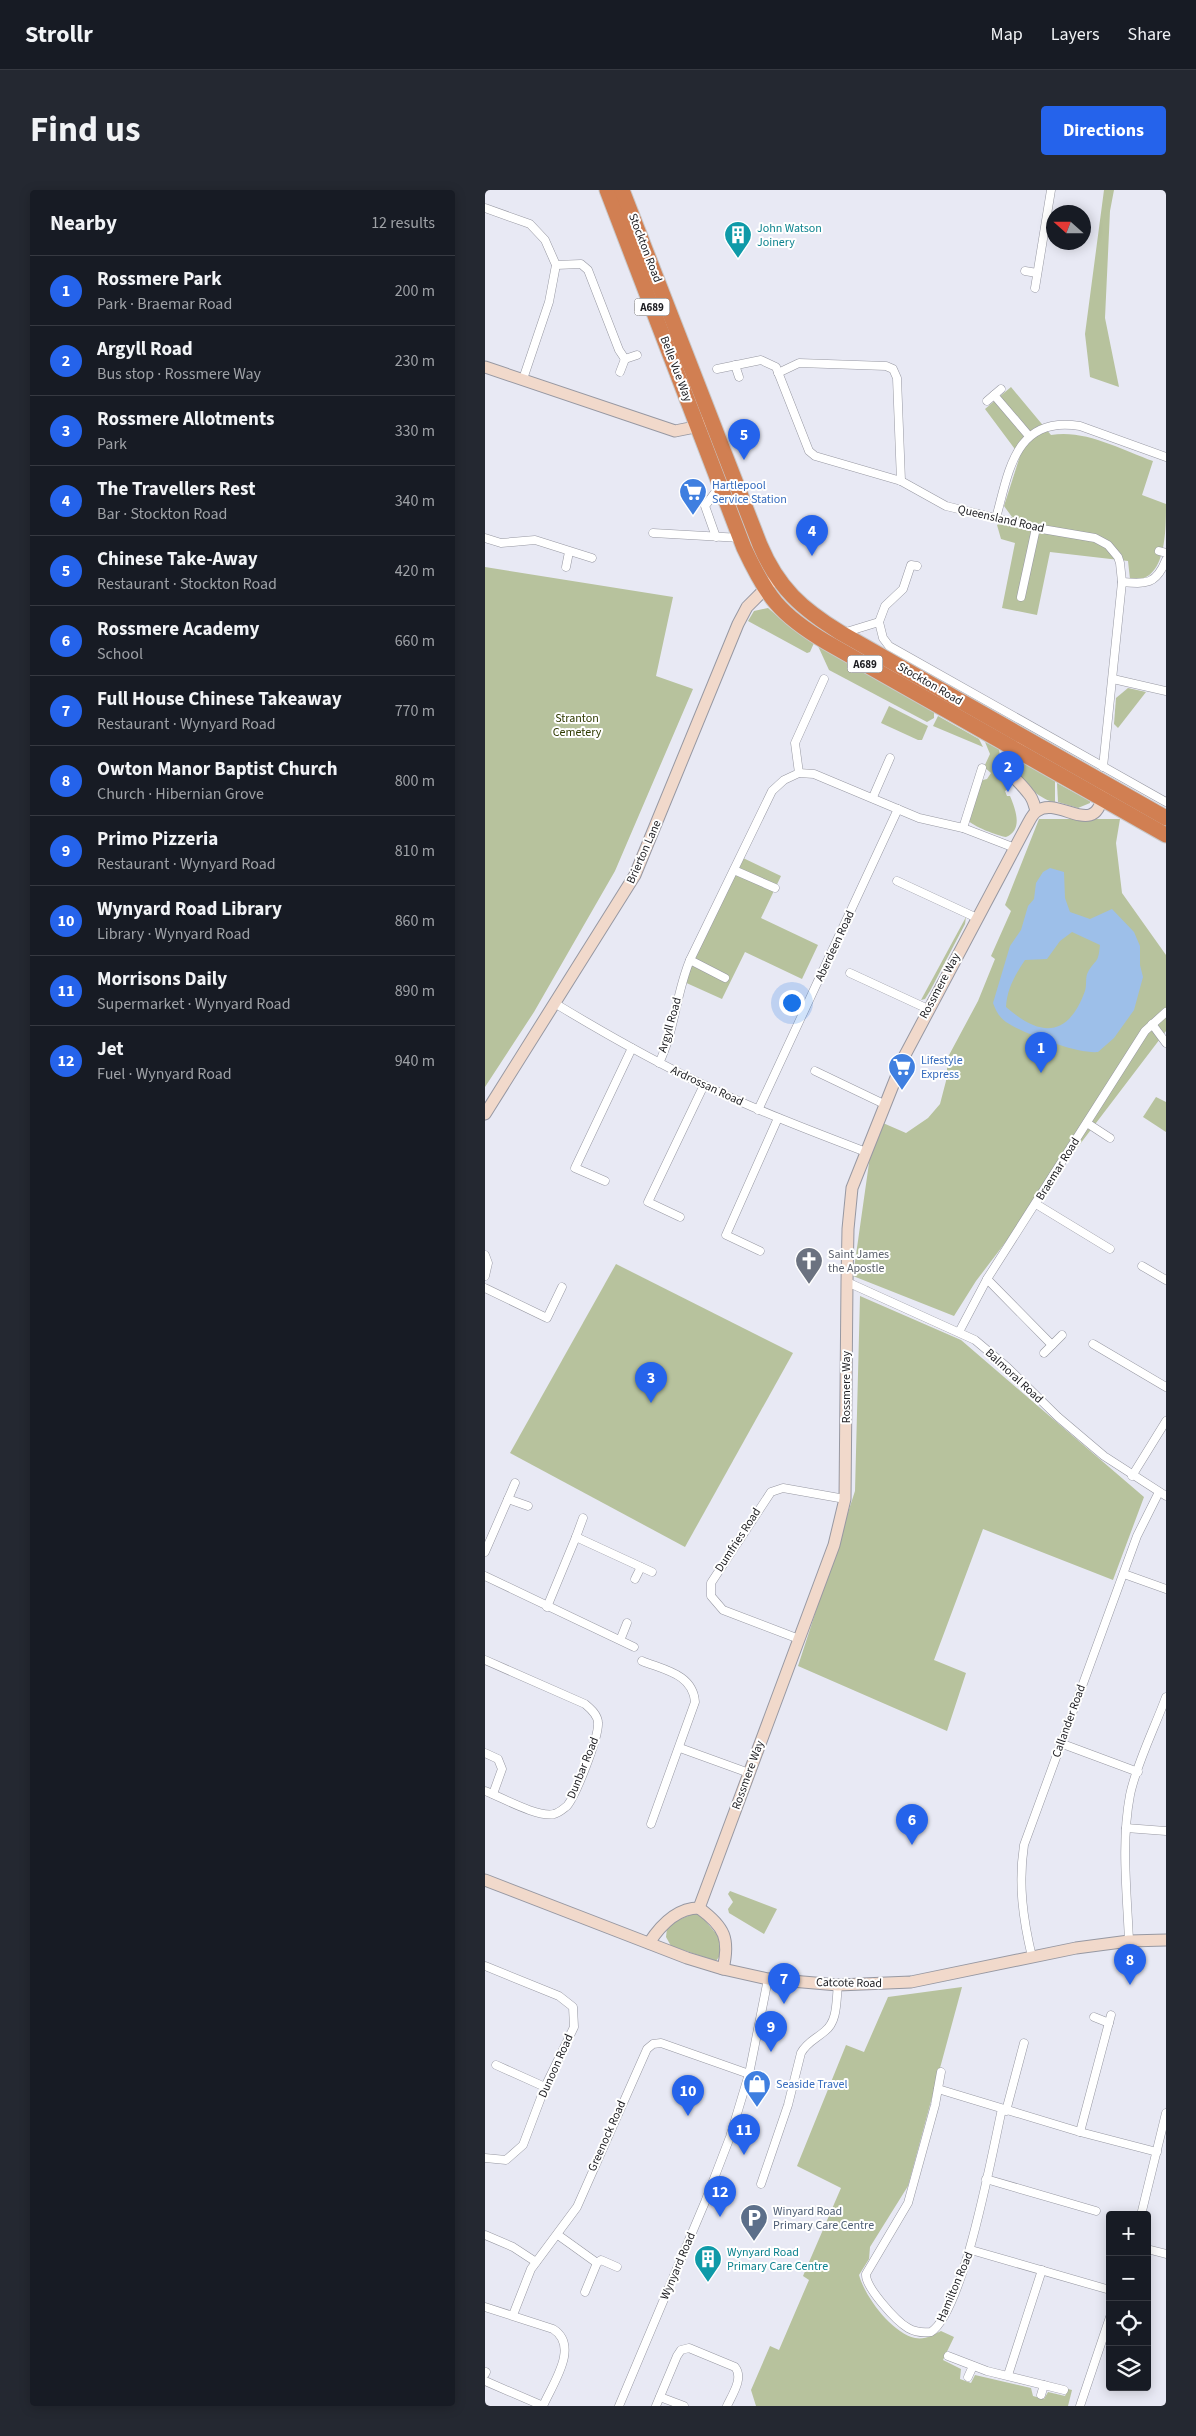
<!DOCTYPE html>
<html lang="en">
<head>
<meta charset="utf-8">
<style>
	body { margin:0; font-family:"Source Sans 3",sans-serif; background:#242831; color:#f1f3f6 }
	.controls { position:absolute; right:15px; bottom:15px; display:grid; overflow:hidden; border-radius:5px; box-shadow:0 2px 12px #0003 }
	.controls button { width:45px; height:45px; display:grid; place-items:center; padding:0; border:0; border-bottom:1px solid #363941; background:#171b24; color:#f1f3f6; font:25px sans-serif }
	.compass { position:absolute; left:561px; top:15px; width:45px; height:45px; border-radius:50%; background:#171b24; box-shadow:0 2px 12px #0003; rotate:291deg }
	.you { position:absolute; left:306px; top:812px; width:18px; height:18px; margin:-12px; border:4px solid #fff; border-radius:50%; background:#1a73e8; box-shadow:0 0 0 8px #1a73e833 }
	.badge { display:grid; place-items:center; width:32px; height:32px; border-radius:50%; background:#2563eb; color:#fff; font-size:16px; font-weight:700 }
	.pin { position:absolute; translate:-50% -41px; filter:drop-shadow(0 1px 2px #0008) }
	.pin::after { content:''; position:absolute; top:26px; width:18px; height:15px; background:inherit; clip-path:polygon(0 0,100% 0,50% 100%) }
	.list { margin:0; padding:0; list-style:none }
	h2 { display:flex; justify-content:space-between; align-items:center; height:65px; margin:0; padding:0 20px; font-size:21px }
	h2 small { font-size:16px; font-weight:400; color:#9ea1a6 }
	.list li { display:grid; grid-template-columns:32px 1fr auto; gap:15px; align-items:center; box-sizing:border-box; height:70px; padding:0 20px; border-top:1px solid #363941 }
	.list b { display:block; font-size:19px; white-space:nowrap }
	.list p { margin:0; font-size:16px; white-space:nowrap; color:#9ea1a6 }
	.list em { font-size:16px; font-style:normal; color:#9ea1a6 }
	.icon { flex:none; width:28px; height:28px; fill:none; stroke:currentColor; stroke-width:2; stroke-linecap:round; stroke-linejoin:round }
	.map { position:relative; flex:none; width:681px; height:2216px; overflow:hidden; border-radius:5px }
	header { display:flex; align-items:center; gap:30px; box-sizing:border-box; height:70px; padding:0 25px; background:#171b24; border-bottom:1px solid #363941 }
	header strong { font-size:24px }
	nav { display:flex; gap:28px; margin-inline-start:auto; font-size:18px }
	.intro { display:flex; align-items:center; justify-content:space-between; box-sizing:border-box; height:120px; padding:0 30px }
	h1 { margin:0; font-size:35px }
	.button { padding:12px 22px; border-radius:5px; background:#2563eb; color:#fff; font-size:18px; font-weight:700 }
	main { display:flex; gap:30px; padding:0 30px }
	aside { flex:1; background:#171b24; border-radius:5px; box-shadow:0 2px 12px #0003 }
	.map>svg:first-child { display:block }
</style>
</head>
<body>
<header>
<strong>Strollr</strong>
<nav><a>Map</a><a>Layers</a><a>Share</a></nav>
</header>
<div class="intro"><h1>Find us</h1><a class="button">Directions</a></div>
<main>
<aside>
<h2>Nearby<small>12 results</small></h2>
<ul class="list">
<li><span class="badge">1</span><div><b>Rossmere Park</b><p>Park · Braemar Road</p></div><em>200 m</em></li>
<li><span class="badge">2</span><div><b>Argyll Road</b><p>Bus stop · Rossmere Way</p></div><em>230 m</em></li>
<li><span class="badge">3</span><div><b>Rossmere Allotments</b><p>Park</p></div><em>330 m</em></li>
<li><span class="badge">4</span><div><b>The Travellers Rest</b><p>Bar · Stockton Road</p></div><em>340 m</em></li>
<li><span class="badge">5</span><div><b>Chinese Take-Away</b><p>Restaurant · Stockton Road</p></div><em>420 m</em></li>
<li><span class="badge">6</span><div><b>Rossmere Academy</b><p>School</p></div><em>660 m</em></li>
<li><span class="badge">7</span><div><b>Full House Chinese Takeaway</b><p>Restaurant · Wynyard Road</p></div><em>770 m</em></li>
<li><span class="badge">8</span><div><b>Owton Manor Baptist Church</b><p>Church · Hibernian Grove</p></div><em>800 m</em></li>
<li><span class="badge">9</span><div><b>Primo Pizzeria</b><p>Restaurant · Wynyard Road</p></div><em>810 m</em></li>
<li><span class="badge">10</span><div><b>Wynyard Road Library</b><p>Library · Wynyard Road</p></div><em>860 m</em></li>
<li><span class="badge">11</span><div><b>Morrisons Daily</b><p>Supermarket · Wynyard Road</p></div><em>890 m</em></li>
<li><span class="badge">12</span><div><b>Jet</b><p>Fuel · Wynyard Road</p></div><em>940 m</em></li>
</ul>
</aside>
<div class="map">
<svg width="681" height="2216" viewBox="0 0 681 2216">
	<rect width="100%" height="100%" fill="#e8e9f4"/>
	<g fill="#b7c29d">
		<polygon points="619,0 629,0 625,21 620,128 634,197 605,187 600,144"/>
		<path d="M526 197 566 245C600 239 637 260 668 271L657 305 681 314C681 342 681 395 645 389L643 371 565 362 552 425 517 418 530 353 516 349 512 335 527 327 519 316 535 266 500 219Z"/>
		<polygon points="0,377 188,407 171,486 208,499 130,681 49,822 0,897"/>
		<polygon points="283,418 306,438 329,453 325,462 322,463 263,431 269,421"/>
		<polygon points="333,456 449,521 449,528 442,532 344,480"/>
		<polygon points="643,498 661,502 633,538 629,534 631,508"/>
		<polygon points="404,516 443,536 437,550 433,550 396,533"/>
		<polygon points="453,526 494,549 498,557 448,536"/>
		<path d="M500 552 514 559 517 583 524 599 520 601 522 606H525C530 618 539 640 521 647 513 646 487 636 483 630L494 591 502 589 506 583 499 577 505 564Z"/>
		<path d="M531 569 570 591V612C555 611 525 584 531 569Z"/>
		<polygon points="572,593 605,611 605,613 593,618 573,612"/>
		<polygon points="554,629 635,629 631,653 637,703 681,765 681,841 491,1091 469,1126 368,1086 385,966 398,933 421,943 443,928 455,914 461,891 463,867 493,811 510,769 506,766 526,721 520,715"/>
		<polygon points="256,667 296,686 276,728 333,755 317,789 260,762 237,809 197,791"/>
		<polygon points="481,727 480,734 445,801 440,809 436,810"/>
		<polygon points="671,907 681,912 681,942 658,927"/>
		<polygon points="131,1074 308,1163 200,1357 25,1263"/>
		<polygon points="375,1106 476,1150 659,1307 628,1390 498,1339 449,1470 481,1483 462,1541 313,1476 370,1301"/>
		<polygon points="245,1701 292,1719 279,1744 244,1723 243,1719 248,1712 243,1704"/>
		<polygon points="213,1722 238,1752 237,1763 231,1771 186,1756 181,1747 182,1738 188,1732"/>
		<path d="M477 1797 423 1996 385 2057 384 2069 374 2085C380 2107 407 2143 430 2148 440 2150 448 2145 456 2141L469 2147 458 2170 476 2179 475 2189 486 2193 490 2185 546 2198 548 2206 559 2209 563 2202 580 2206 583 2199 587 2200 583 2216H271L266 2200 285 2156 294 2160 324 2090 318 2086 356 1998 312 1976 361 1855 379 1862 403 1807Z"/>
	</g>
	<path fill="#9dbfe9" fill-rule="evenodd" d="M565 678 579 682 580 708 585 722 605 729 627 719 649 742 655 756V775L658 787 649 820 629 848 613 862C593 864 539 844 521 832 514 827 511 821 508 813L525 756 536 740 543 716 549 709 551 693 558 682ZM587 742 615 755C613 775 611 768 603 782 600 787 602 795 600 801 583 848 555 847 521 817 522 799 530 785 540 770L562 769 575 751Z"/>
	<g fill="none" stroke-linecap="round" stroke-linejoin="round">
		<defs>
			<g id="street">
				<polyline points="0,18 45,34 60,50 71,75 64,112 38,189"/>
				<polyline points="71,75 96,74 103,80 134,160 140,169"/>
				<polyline points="540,81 552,83"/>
				<polyline points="550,98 566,0"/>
				<polyline points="250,175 254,187"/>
				<polyline points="232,179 276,170 291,177 324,261 330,266 416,291 461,316 551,338 610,348 623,355 633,367 635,373 637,392 618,577"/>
				<polyline points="135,182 140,169 152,165"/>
				<polyline points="293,183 314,173 401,176 408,179 412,188 416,291"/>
				<polyline points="509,205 544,246"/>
				<polyline points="502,211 516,199"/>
				<path d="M511 328C524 281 530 225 595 236L681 267"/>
				<polyline points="168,343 256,348"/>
				<polyline points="231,347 220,316 235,296"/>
				<polyline points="0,348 16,353 50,350 107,368"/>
				<polyline points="674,361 681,363"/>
				<polyline points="432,376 426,375 418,399 400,416 394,432 398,448 404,456 681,612"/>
				<polyline points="81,377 84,362"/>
				<path d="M637 392C661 394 671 395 681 370"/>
				<polyline points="536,407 551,338"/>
				<polyline points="358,443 394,432"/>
				<polyline points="628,489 681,501"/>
				<polyline points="314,583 310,553 339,489"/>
				<polyline points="388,607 405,568"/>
				<polyline points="478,638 497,578"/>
				<polyline points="249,680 290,698"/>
				<polyline points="412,691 492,728"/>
				<polyline points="205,770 240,788"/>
				<polyline points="365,783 443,819"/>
				<path d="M71 814C119 843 168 871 219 895 271 920 326 941 381 962"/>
				<polyline points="667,834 681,853"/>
				<path d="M174 873C190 840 191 803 205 770L287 601 299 590 314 583 329 584 434 628 478 638 530 658"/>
				<polyline points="330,881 399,914"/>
				<polyline points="273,920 413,619"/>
				<polyline points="602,933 625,948"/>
				<polyline points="120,991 90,978 147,858"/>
				<polyline points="551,1014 625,1059"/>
				<polyline points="195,1027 163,1012 219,895"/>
				<polyline points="275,1061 241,1045 293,928"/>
				<polyline points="0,1065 3,1073 0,1086"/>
				<polyline points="657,1076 681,1090"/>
				<polyline points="502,1089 567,1155"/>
				<polyline points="362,1092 490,1150 522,1177 573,1227 619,1266 681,1306"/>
				<polyline points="0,1098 62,1128 77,1097"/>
				<polyline points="474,1142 502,1089 660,841 681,822"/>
				<polyline points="608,1154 681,1197"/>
				<polyline points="559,1163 577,1145"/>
				<polyline points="647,1286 681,1231"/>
				<polyline points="23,1309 43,1316"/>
				<polyline points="91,1347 98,1328"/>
				<polyline points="0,1362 30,1293"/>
				<polyline points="639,1384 681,1399"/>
				<polyline points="0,1386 149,1457"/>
				<polyline points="150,1389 156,1377"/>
				<polyline points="62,1417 91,1347 167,1382"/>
				<polyline points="136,1448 142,1433"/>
				<polyline points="314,1449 238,1420 226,1406 226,1393 286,1302 298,1298 360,1309"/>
				<path d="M0 1470 100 1514C106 1519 113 1525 113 1533 114 1547 91 1605 82 1616 78 1619 74 1623 69 1624 53 1628 16 1607 0 1601"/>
				<path d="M157 1471C179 1480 208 1484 210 1512L166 1634"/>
				<polyline points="575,1553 653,1582"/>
				<polyline points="195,1558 264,1583"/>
				<polyline points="0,1563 13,1569 17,1579 8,1604"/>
				<polyline points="641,1638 681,1641"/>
				<path d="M644 1751C642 1702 636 1653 645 1605 651 1575 670 1537 681 1507"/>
				<path d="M547 1767C538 1729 533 1694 539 1655L652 1346 674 1302"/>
				<polyline points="0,1776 74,1806 88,1817 89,1837 60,1897 38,1955 21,1970 0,1968"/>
				<polyline points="609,1827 624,1833"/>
				<polyline points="11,1875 60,1897"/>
				<path d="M456 1882 450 1915 423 2013 381 2084C380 2097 411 2131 423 2138 430 2142 438 2143 446 2142 479 2120 507 1963 517 1919"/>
				<polyline points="453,1899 595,1942 672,1962"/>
				<polyline points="521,1921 539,1853"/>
				<polyline points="595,1942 626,1825"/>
				<polyline points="501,1989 611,2021"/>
				<path d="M276 1994 303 1915 316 1863C322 1852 331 1849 340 1841 353 1831 351 1810 353 1795"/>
				<polyline points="656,2025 681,1923"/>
				<polyline points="0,2045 28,2057 51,2072"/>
				<polyline points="73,2045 112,2073 100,2102"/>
				<polyline points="662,2059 681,2064"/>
				<polyline points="486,2060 625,2100"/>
				<polyline points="112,2073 116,2070 132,2077"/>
				<path d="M0 2117 68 2139C95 2156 68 2193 58 2216"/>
				<polyline points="28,2125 46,2079 92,2017 162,1859 168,1854 176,1853 264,1884"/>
				<polyline points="463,2166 502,2181 579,2200"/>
				<polyline points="0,2184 1,2182"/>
				<polyline points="523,2185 557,2080"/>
				<polyline points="483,2187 488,2176"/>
				<polyline points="0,2191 58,2216"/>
				<polyline points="556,2205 559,2195"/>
				<polyline points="175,2207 199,2216"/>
				<polyline points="134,2216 220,2012 245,1947 264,1884 283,1789"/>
				<path d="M171 2216 192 2166 196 2160 204 2158 250 2177C259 2188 247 2205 242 2216"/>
				<polyline points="595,2216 625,2127"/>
			</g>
			<g id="secondary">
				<polyline points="0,177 190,241 205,238 218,232"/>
				<path d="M535 555C507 576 531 586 543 603 548 608 549 614 551 621"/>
				<polyline points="0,924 150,685 253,434 262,417 291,388"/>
				<polyline points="0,1690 202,1768 238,1779 283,1789 353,1795 426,1792 591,1758 644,1751 681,1750"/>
				<path d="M214 1718 349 1355 360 1309 362 1092 363 1039 367 998 420 865 541 637C544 632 547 624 552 621 574 605 611 651 618 603"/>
				<path d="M214 1718C240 1737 245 1749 238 1779"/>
				<path d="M164 1753C175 1736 192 1718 214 1718"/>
			</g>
			<g id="highway">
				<path d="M122 0 259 358C282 407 294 424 341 452L681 645"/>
				<path d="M137 0 275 355C293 398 317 419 356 443L681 628"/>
			</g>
		</defs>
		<use href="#street" stroke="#9798a2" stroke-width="9"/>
		<use href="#secondary" stroke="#9798a2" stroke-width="13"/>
		<use href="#highway" stroke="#c9c9ca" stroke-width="17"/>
		<use href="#street" stroke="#fff" stroke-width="8"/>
		<use href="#secondary" stroke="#f1d9cb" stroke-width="11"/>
		<use href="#highway" stroke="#d17f52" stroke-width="15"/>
	</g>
	<defs>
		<symbol id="building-pin" viewBox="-11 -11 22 30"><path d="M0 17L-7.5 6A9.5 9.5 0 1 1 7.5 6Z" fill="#0f9aa8" stroke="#fff"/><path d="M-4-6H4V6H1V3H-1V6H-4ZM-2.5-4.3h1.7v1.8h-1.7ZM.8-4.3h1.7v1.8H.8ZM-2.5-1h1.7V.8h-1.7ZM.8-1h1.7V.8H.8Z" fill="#fff"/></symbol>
		<symbol id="supermarket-pin" viewBox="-11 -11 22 30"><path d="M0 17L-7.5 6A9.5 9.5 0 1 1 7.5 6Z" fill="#3f7fe0" stroke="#fff"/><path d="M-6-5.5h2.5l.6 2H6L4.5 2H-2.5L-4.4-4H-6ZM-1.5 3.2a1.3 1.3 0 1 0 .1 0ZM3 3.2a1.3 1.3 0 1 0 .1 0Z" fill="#fff"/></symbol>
		<symbol id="church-pin" viewBox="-11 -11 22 30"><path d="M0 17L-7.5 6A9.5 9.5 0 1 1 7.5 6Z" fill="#6b7280" stroke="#fff"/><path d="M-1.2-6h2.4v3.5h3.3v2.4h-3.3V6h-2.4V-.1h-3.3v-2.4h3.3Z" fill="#fff"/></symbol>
		<symbol id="shop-pin" viewBox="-11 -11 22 30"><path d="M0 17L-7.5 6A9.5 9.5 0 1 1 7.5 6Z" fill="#3f7fe0" stroke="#fff"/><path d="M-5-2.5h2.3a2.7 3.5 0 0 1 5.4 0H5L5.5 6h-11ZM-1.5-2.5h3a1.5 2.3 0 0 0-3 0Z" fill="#fff"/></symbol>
		<symbol id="parking-pin" viewBox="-11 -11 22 30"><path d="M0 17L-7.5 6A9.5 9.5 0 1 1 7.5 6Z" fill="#5c6f8a" stroke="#fff"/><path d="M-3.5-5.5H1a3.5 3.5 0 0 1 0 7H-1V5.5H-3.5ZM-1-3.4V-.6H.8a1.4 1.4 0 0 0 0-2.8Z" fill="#fff"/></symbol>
	</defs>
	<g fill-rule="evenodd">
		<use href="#building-pin" x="237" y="29" width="32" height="43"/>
		<use href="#supermarket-pin" x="192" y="286" width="32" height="43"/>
		<use href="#supermarket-pin" x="401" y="861" width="32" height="43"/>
		<use href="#church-pin" x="308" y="1055" width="32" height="43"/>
		<use href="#shop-pin" x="256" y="1878" width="32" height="43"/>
		<use href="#parking-pin" x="253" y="2012" width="32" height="43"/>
		<use href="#building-pin" x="207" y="2053" width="32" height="43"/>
	</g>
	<g text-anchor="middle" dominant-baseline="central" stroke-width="4" stroke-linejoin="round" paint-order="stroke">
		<g fill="#fff" stroke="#616164" stroke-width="1">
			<rect x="149.5" y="108.5" width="35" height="17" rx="4"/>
			<rect x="362.5" y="465.5" width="35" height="17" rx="4"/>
		</g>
		<g font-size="11" font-weight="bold" fill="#1d1d21">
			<text x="167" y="117">A689</text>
			<text x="380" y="474">A689</text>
		</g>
		<g font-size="12" fill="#0d838f" stroke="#fff" text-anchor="start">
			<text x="272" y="38">John Watson<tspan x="272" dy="14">Joinery</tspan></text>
			<text x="242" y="2062">Wynyard Road<tspan x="242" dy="14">Primary Care Centre</tspan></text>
		</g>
		<g font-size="12" fill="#1d1d21" stroke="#fff">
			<text transform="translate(160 58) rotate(69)">Stockton Road</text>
			<text transform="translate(191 179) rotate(69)">Belle Vue Way</text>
			<text transform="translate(516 329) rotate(13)">Queensland Road</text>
			<text transform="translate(445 494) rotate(30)">Stockton Road</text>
			<text transform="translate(159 662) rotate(-66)">Brierton Lane</text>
			<text transform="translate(350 756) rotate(-65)">Aberdeen Road</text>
			<text transform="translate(455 796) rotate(-62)">Rossmere Way</text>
			<text transform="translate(185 835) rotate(-74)">Argyll Road</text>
			<text transform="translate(222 896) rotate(25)">Ardrossan Road</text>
			<text transform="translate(573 979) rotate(-58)">Braemar Road</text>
			<text transform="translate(529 1186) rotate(43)">Balmoral Road</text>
			<text transform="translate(361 1197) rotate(-90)">Rossmere Way</text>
			<text transform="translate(253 1350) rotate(-57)">Dumfries Road</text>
			<text transform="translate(584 1531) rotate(-70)">Callander Road</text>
			<text transform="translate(98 1578) rotate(-68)">Dunbar Road</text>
			<text transform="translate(263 1585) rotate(-70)">Rossmere Way</text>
			<text transform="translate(364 1793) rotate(1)">Catcote Road</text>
			<text transform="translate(71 1876) rotate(-66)">Dunoon Road</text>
			<text transform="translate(122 1946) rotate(-66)">Greenock Road</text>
			<text transform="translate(193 2076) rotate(-67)">Wynyard Road</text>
			<text transform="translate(470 2097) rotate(-67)">Hamilton Road</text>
		</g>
		<g font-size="12" fill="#366cbe" stroke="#fff" text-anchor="start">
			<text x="227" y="295">Hartlepool<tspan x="227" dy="14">Service Station</tspan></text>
			<text x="436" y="870">Lifestyle<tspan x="436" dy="14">Express</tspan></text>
			<text x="291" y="1894">Seaside Travel</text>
		</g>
		<g font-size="12" fill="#2f3a00" stroke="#fff">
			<text x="92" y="528">Stranton<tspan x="92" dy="14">Cemetery</tspan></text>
		</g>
		<g font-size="12" fill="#5b616d" stroke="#fff" text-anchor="start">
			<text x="343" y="1064">Saint James<tspan x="343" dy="14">the Apostle</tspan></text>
		</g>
		<g font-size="12" fill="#4e5e75" stroke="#fff" text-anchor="start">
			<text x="288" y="2021">Winyard Road<tspan x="288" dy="14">Primary Care Centre</tspan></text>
		</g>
	</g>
</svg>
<div class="controls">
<button>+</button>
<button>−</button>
<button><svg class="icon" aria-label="locate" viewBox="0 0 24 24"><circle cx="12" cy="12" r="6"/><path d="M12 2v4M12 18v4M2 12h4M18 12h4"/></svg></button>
<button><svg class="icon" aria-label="layers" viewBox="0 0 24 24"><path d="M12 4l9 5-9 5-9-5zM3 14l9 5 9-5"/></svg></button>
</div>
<svg class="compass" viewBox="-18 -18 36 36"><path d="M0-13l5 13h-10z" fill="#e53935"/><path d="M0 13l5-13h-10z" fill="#9ea1a6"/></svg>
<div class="you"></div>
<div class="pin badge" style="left:556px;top:883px">1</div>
<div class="pin badge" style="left:523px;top:602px">2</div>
<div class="pin badge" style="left:166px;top:1213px">3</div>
<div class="pin badge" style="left:327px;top:366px">4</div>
<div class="pin badge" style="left:259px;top:270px">5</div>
<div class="pin badge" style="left:427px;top:1655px">6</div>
<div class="pin badge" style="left:299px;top:1814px">7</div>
<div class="pin badge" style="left:645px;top:1795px">8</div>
<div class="pin badge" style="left:286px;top:1862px">9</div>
<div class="pin badge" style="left:203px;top:1926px">10</div>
<div class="pin badge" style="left:259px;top:1965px">11</div>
<div class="pin badge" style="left:235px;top:2027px">12</div>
</div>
</main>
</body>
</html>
